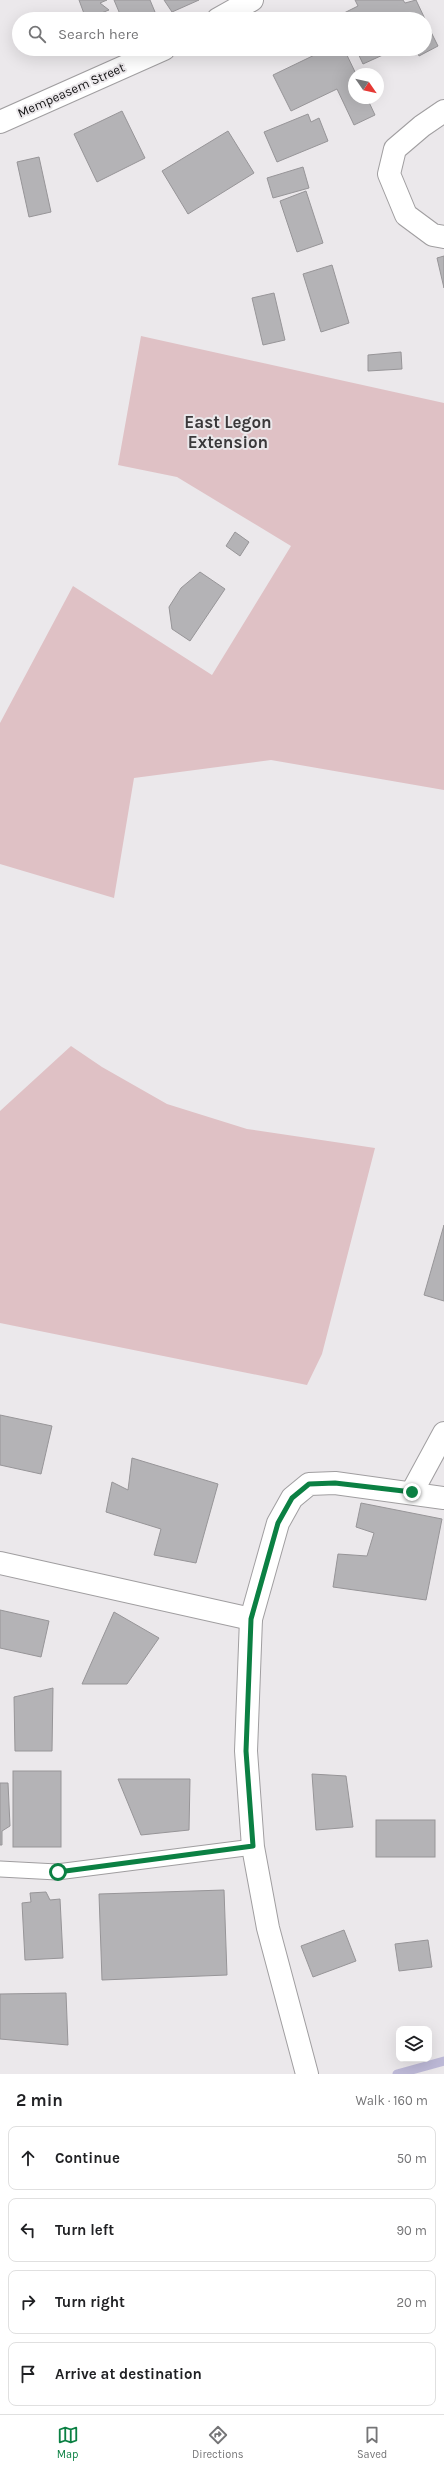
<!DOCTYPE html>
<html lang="en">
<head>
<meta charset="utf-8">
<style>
	body { margin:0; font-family:Karla,sans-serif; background:#f6f6f6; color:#202124 }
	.controls { position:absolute; right:12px; bottom:12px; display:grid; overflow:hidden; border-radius:8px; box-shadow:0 4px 16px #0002 }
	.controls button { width:36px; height:36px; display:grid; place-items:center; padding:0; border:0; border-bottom:1px solid #e0e0e0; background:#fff; color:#202124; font:20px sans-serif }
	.compass { position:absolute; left:348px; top:68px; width:36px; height:36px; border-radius:50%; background:#fff; box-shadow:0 4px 16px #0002; rotate:124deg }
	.stop { position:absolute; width:12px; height:12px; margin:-9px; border:3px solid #0b8043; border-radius:50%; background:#fff }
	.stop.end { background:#0b8043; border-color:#fff; box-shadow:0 1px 4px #0008 }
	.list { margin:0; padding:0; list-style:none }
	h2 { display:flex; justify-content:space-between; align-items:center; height:52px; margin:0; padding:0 16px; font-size:17px }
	h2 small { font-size:13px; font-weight:400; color:#757577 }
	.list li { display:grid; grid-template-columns:26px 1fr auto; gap:12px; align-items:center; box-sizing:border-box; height:64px; margin:0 8px 8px; padding:0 8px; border:1px solid #e0e0e0; border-radius:8px }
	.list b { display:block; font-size:15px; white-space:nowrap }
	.list em { font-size:13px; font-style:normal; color:#757577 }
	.icon { flex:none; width:22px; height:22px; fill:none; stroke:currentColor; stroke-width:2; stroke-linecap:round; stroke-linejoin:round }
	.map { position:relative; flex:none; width:444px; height:2074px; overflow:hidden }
	.search { position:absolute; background:#fff; box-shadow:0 4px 16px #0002; left:12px; right:12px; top:12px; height:44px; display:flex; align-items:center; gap:10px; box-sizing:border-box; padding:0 14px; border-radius:22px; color:#757577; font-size:15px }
	.sheet { height:340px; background:#fff }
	nav { display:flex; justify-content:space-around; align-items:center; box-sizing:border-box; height:56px; border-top:1px solid #e0e0e0; background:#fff; font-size:11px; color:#757577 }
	nav a { display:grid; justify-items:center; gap:2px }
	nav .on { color:#0b8043 }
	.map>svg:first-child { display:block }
</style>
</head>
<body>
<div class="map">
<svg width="444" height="2074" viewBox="0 0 444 2074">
	<rect width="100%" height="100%" fill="#ebe8eb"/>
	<g fill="#dfc1c5">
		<polygon points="141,336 444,403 444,790 271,760 134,778 114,898 0,864 0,723 73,586 212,675 291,546 177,477 118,465"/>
		<polygon points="71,1046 102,1067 167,1104 247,1129 375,1148 322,1354 307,1385 0,1323 0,1111"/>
	</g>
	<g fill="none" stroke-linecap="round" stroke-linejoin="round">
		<polyline stroke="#bdb9d7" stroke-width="9" points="397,2074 444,2061"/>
	</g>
	<g fill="#b4b3b6" stroke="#979598">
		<polygon points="79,0 107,0 100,3 109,10 86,19"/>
		<polygon points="114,0 150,0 155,12 137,19 122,19"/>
		<polygon points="164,0 199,0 172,12"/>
		<polygon points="355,0 403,0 405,3 416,0 425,19 342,19 340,15 358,6"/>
		<polygon points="425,20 438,46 419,56 416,49 425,49"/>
		<polygon points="327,49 344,49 356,74 354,74 354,98 367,98 375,115 354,125 337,89 291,111 273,75"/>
		<polygon points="356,49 396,49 363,64"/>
		<polygon points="122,111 145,158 97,182 74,134"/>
		<polygon points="308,114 311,122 319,118 328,141 277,162 264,132"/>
		<polygon points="228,131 254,173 188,214 162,171"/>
		<polygon points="39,157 51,212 29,217 17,162"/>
		<polygon points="303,167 309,188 273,198 267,178"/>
		<polygon points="306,191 323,243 297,252 280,201"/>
		<polygon points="444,256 444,288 437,258"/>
		<polygon points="332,265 349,323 321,332 303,274"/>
		<polygon points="274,293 285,340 263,345 252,298"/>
		<polygon points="401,352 402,369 368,371 368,355"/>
		<polygon points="235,532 249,542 240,556 226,546"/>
		<polygon points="200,572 225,589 190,641 172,629 169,607 181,588"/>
		<polygon points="444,1225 444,1301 424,1295"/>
		<polygon points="0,1415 52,1426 41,1474 0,1465"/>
		<polygon points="132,1458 218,1484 196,1563 154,1555 161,1529 106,1512 112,1482 128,1490"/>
		<polygon points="361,1503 442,1519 426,1600 333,1587 338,1554 367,1556 374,1533 356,1527"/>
		<polygon points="0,1610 49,1621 41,1657 0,1648"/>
		<polygon points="114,1612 159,1638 127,1684 82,1684"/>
		<polygon points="53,1688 52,1751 15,1751 14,1697"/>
		<rect x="13" y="1771" width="48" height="76"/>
		<polygon points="312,1774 346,1776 353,1827 316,1830"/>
		<polygon points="118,1779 190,1779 189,1830 141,1835"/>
		<polygon points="0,1783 8,1783 10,1826 2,1831 2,1845 0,1845"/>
		<rect x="376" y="1820" width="59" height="37"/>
		<polygon points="224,1890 227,1975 102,1980 99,1894"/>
		<polygon points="46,1892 50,1900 60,1899 63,1958 25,1960 22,1903 31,1902 30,1893"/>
		<polygon points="344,1930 356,1961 313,1977 301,1946"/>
		<polygon points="428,1940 432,1967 399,1971 395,1944"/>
		<polygon points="66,1993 68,2045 0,2039 0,1994"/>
	</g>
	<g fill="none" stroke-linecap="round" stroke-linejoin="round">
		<defs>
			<polyline id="service" points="0,1869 57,1872 253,1847"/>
			<g id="minor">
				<polyline points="218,19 252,0"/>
				<polyline points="444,111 422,126 395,149 389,174 406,215 433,235 444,237"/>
				<polyline points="0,122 164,49"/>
				<polyline points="412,1492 444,1433"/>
				<polyline points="0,1563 251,1619"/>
				<polyline points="307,2074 268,1928 253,1847 246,1751 251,1619 278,1523 292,1498 309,1484 335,1483 444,1498"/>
			</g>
		</defs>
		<use href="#service" stroke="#a09ea0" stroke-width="17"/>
		<use href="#minor" stroke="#a09ea0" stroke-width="24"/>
		<use href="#service" stroke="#fff" stroke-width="15"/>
		<use href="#minor" stroke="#fff" stroke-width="22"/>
	</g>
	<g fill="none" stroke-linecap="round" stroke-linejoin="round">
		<polyline stroke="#0b8043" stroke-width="5" points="58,1872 253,1846 246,1751 251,1619 278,1523 292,1498 309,1484 335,1483 412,1492"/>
	</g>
	<g text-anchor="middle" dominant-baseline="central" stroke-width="4" stroke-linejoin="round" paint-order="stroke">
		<g font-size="13" fill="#171617" stroke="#ebe8eb">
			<text transform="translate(71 90) rotate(-24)">Mempeasem Street</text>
		</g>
		<g font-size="17" font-weight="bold" fill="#3a383a" stroke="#ebe8eb">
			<text x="228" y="422">East Legon<tspan x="228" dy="20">Extension</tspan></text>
		</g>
	</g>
</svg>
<div class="controls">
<button><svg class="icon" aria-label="layers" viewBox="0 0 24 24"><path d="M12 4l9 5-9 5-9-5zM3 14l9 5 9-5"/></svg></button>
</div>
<svg class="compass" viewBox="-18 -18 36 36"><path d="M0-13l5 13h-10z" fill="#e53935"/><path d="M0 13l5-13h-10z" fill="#757577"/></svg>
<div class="stop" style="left:58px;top:1872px"></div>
<div class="stop end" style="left:412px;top:1492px"></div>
<div class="search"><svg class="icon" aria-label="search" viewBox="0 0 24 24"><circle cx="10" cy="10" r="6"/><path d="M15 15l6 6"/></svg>Search here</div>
</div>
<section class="sheet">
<h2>2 min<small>Walk · 160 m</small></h2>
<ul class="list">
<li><svg class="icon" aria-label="ahead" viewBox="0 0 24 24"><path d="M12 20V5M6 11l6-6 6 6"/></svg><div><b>Continue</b></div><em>50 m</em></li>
<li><svg class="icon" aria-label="left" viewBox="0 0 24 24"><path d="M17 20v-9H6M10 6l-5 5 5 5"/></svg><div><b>Turn left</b></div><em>90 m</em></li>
<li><svg class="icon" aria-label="right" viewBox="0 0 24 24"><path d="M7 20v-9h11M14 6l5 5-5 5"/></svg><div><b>Turn right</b></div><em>20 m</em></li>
<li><svg class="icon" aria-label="arrive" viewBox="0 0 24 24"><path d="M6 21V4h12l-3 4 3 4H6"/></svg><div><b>Arrive at destination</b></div></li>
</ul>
</section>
<nav>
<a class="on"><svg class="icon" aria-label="map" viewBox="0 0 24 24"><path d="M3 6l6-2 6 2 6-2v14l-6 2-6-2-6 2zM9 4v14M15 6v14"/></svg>Map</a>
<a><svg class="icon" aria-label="directions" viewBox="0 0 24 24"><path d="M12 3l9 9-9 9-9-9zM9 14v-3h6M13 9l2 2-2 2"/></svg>Directions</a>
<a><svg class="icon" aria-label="saved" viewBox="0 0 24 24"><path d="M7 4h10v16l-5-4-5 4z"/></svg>Saved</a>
</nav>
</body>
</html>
